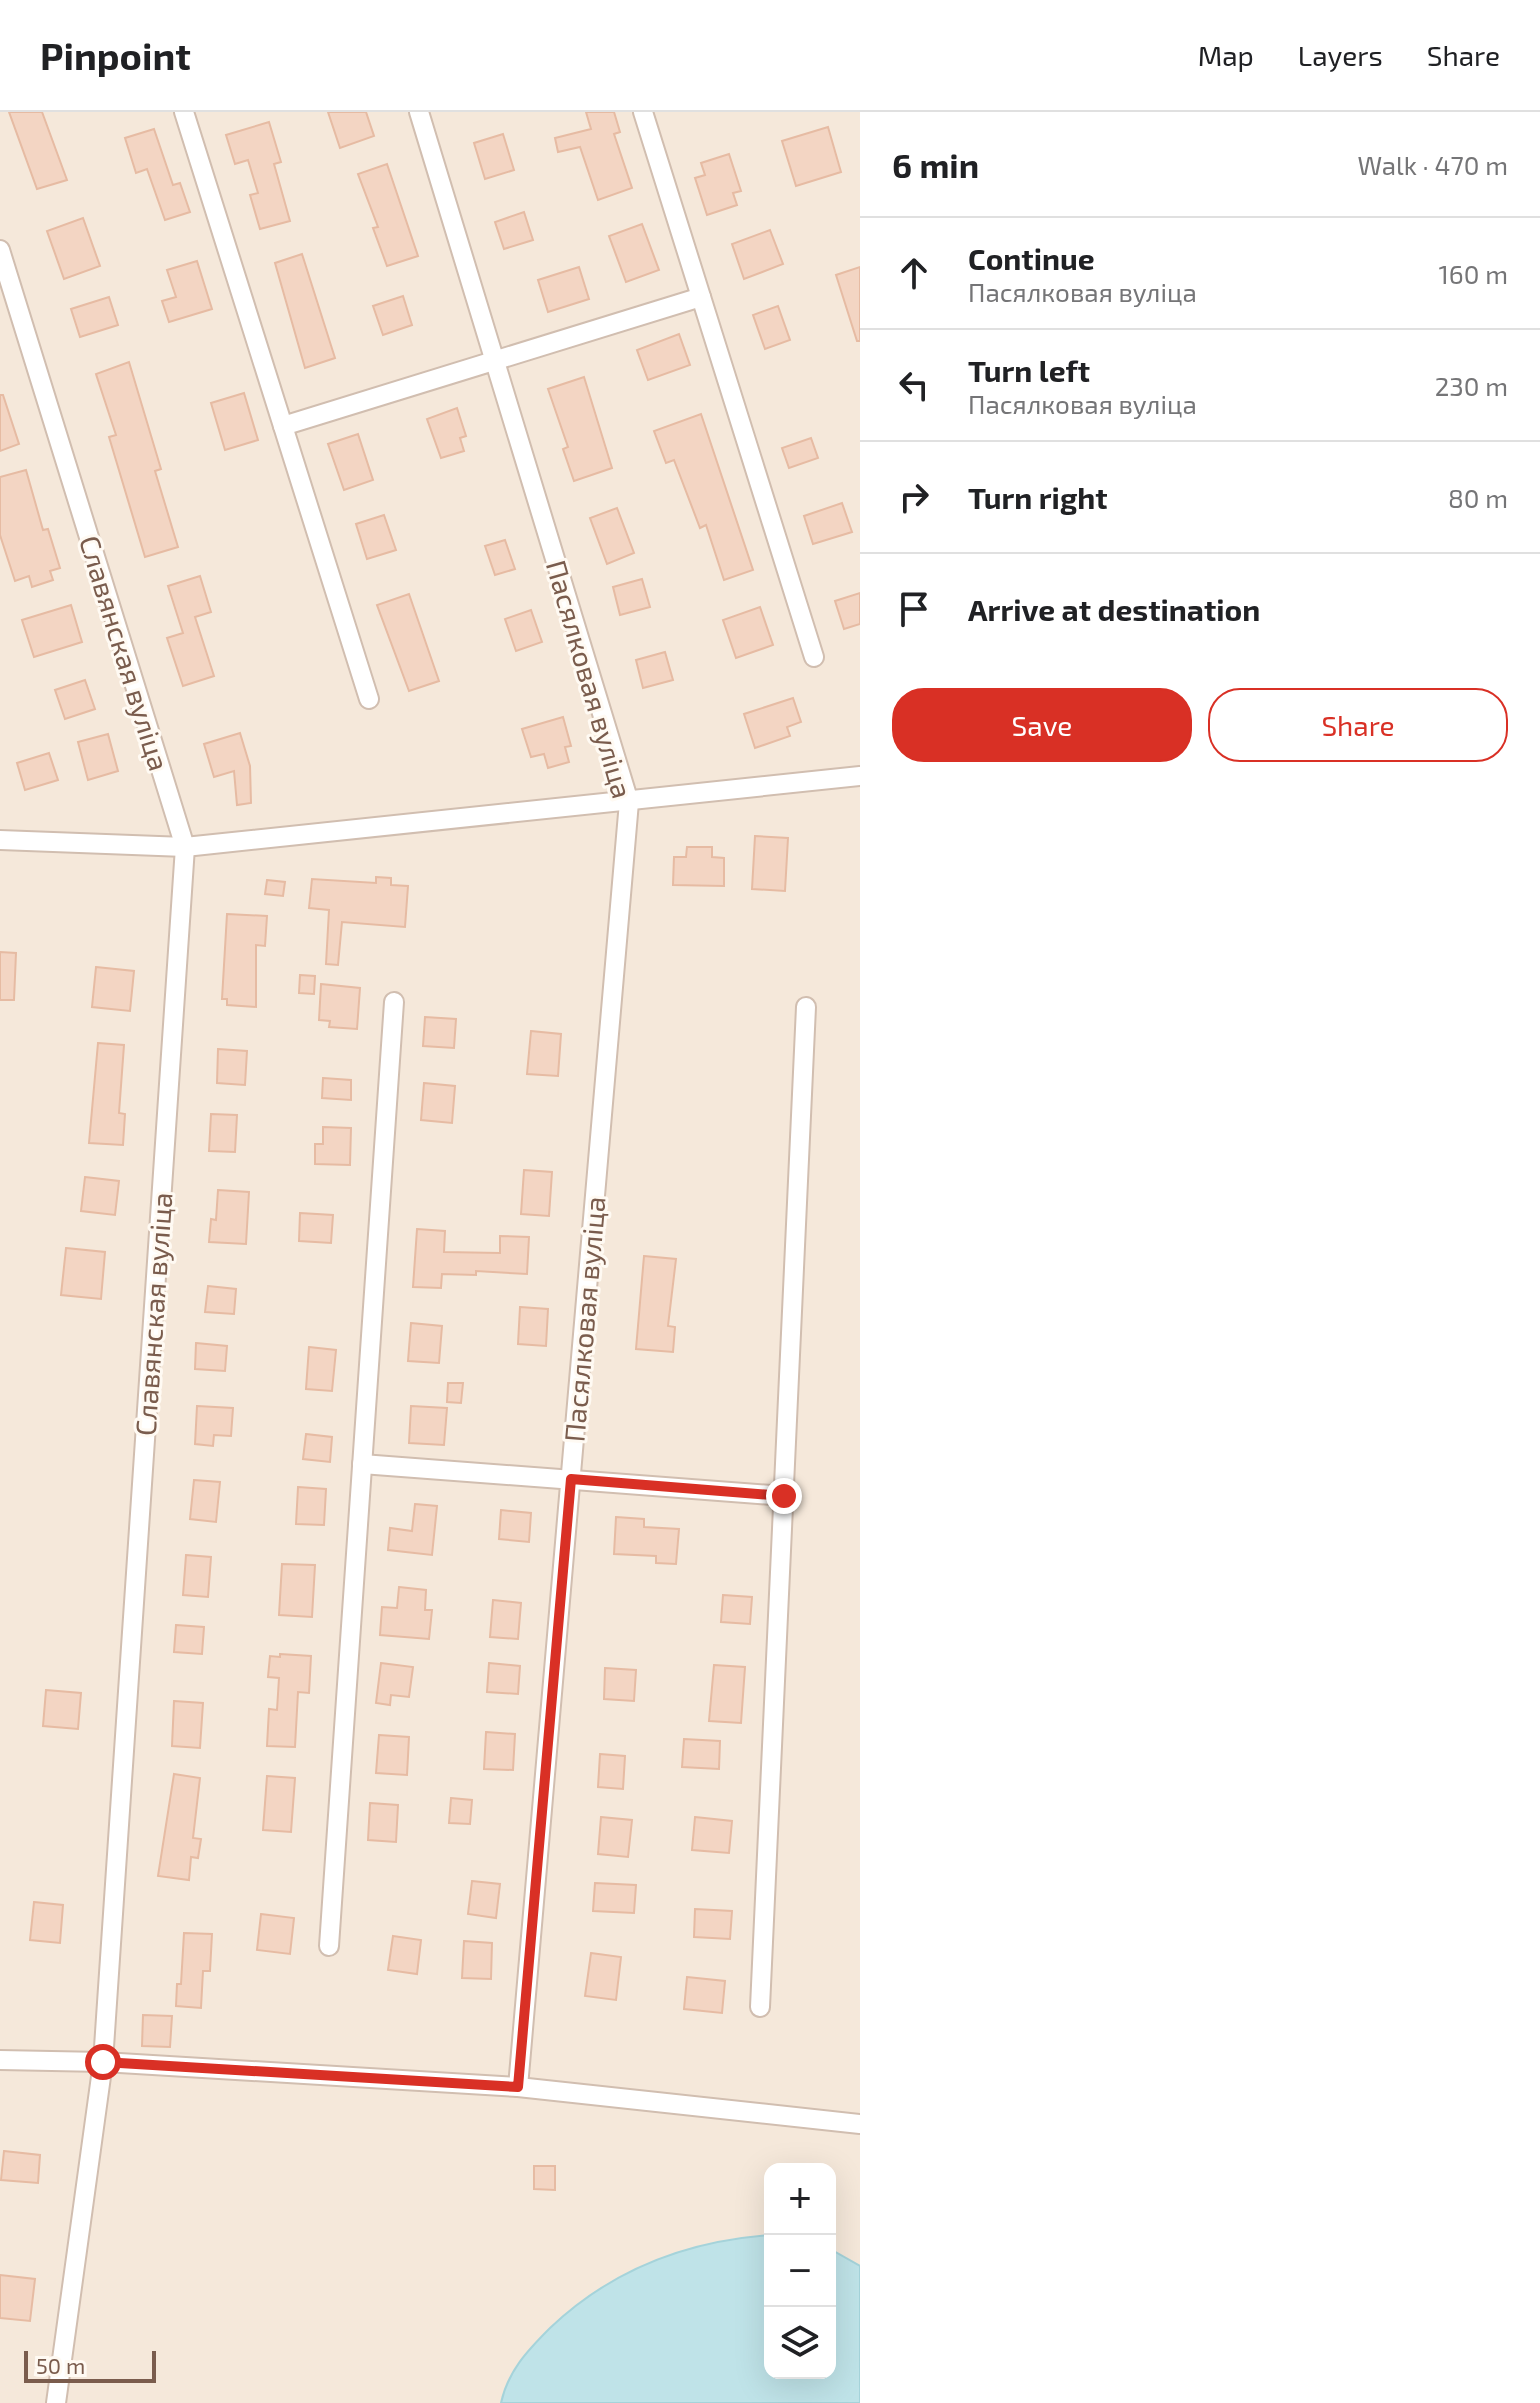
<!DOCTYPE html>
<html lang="en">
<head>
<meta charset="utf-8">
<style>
	body { margin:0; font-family:"Exo 2",sans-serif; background:#f2f2f2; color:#202124 }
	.controls { position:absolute; right:24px; bottom:24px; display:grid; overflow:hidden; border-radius:16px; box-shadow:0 8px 32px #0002 }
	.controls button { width:72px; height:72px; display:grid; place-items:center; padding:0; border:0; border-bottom:2px solid #e0e0e0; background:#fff; color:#202124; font:40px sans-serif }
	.scale { position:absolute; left:24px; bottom:20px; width:132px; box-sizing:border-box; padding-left:8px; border:4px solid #7a5c4d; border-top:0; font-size:22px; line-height:28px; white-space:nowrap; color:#7a5c4d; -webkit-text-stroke:6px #fffaf3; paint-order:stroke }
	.stop { position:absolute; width:24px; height:24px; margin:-18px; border:6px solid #d93025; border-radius:50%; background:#fff }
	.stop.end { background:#d93025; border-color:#fff; box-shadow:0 2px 8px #0008 }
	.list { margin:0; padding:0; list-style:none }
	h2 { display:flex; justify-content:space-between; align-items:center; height:104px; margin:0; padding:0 32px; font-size:34px }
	h2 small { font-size:26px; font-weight:400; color:#757577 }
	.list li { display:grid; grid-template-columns:52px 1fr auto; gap:24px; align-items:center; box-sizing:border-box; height:112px; padding:0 32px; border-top:2px solid #e0e0e0 }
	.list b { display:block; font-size:30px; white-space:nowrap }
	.list p { margin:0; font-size:26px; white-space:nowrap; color:#757577 }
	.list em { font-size:26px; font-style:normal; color:#757577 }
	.actions { display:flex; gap:16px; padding:24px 32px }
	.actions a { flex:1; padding:18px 0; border:2px solid #d93025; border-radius:32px; text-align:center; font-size:28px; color:#d93025 }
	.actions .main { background:#d93025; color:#fff }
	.icon { flex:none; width:44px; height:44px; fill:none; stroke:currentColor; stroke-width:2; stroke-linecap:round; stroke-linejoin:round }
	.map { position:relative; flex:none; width:860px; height:2291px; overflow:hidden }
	header { display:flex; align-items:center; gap:48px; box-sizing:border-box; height:112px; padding:0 40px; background:#fff; border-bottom:2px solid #e0e0e0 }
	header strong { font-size:38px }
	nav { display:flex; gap:44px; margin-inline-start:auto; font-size:28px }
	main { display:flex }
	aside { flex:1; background:#fff }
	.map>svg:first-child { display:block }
</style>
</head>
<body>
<header>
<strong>Pinpoint</strong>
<nav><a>Map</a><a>Layers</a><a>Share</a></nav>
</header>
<main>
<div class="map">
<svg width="860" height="2291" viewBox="0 0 860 2291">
	<rect width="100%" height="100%" fill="#fdf6ec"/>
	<path fill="#f5e8da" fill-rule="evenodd" d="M0 0H860V2291H0ZM770 2057H830V2261H770Z"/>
	<path fill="#bfe3e8" stroke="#a5d3da" stroke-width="2" d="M770 2123V2261H830V2137L860 2154V2291H501C508 2259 527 2239 550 2216 611 2158 687 2129 770 2123Z"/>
	<g fill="#f3d5c3" stroke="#e6bba3" stroke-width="2">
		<polygon points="9,0 42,0 67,68 37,77"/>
		<polygon points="328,0 366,0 374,24 340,36"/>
		<polygon points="586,0 614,0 620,20 614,22 632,76 598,88 580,35 558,40 555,26 591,17"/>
		<polygon points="269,10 281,50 274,52 290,109 260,117 250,83 258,81 248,48 235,52 226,23"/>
		<polygon points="828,15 841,60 796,74 782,29"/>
		<polygon points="154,17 173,73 180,71 190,100 165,108 147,57 136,61 125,26"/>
		<polygon points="503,22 514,58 485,67 474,31"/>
		<polygon points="729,42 741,79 733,81 737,93 707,103 695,66 705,63 701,51"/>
		<polygon points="387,52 418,144 387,154 373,116 378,115 358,62"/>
		<polygon points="524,100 533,128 504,137 495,110"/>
		<polygon points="83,106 100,154 64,167 47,119"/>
		<polygon points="642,112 659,158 626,170 609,124"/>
		<polygon points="770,118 783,152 744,167 732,132"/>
		<polygon points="302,142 335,246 305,256 275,151"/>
		<polygon points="197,149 212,197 169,210 162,189 176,185 167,158"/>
		<polygon points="579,155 589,187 548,200 538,168"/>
		<polygon points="860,155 860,229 857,229 836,163"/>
		<polygon points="403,184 412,213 383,223 373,194"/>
		<polygon points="109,185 118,213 80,225 71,197"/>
		<polygon points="778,194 790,228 765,237 753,203"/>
		<polygon points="679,222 690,253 648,268 637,238"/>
		<polygon points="129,250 161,357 155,359 178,435 145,445 109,325 116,323 96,262"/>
		<polygon points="584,265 612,356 574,369 563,337 568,335 548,277"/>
		<polygon points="244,281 258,328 225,338 211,291"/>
		<polygon points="0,283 3,283 19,332 0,339"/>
		<polygon points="457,296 466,324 460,326 464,339 441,346 427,307"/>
		<polygon points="701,302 753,458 724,468 706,413 700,416 674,348 666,351 654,319"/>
		<polygon points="358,322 373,368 344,378 328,332"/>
		<polygon points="811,326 818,346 789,356 782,336"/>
		<polygon points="26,358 43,418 48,417 60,456 50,459 53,468 32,475 29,464 15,469 0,423 0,365"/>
		<polygon points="842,391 852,420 813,432 804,404"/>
		<polygon points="617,396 634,441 607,452 590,406"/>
		<polygon points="384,403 396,438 367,447 356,412"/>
		<polygon points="505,428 515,457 495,463 485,434"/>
		<polygon points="200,464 211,500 195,505 214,564 183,574 167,526 183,521 168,474"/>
		<polygon points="642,467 650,495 620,503 613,475"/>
		<polygon points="860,481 860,512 844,517 835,489"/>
		<polygon points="409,482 439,569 409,579 377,493"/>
		<polygon points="71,493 82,530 34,545 22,508"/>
		<polygon points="760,495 773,533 736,546 723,508"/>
		<polygon points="531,498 542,530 516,539 505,507"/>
		<polygon points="665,540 673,568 643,576 636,548"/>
		<polygon points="85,568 95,597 65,607 55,578"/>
		<polygon points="793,586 801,610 787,615 790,624 755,636 744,602"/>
		<polygon points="563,605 571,634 565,635 569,650 548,656 544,642 531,645 522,617"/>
		<polygon points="240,621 250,654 251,691 237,693 234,659 214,665 204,632"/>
		<polygon points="108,622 118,659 88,668 78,630"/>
		<polygon points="49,641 58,668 25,678 17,651"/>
		<polygon points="755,724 788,726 785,779 752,777"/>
		<polygon points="687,735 712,735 712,745 724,746 724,774 673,773 674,745 686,745"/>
		<polygon points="376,765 391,766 391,773 408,774 405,815 342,810 338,853 326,852 329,798 309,796 312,767 376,771"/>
		<polygon points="267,768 285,770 283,784 265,782"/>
		<polygon points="227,802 267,804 265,834 256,833 256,895 227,893 227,887 222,887"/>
		<polygon points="0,840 16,841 14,888 0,888"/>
		<polygon points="96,855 134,859 130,899 92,895"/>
		<polygon points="300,863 315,864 314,882 299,881"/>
		<polygon points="321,872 360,876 357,917 329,915 330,909 319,908"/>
		<polygon points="425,905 456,907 454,936 423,934"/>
		<polygon points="531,919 561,922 558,964 527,962"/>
		<polygon points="98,931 124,933 119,1001 125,1002 123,1033 89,1031"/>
		<polygon points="218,937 247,939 245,973 217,971"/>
		<polygon points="323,966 351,968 351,988 322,986"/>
		<polygon points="424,971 455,974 452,1011 421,1008"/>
		<polygon points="211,1002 237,1003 235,1040 209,1039"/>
		<polygon points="323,1015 351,1016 350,1053 315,1052 315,1032 323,1032"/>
		<polygon points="524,1058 552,1060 549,1104 521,1102"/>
		<polygon points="85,1065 119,1069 115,1103 81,1099"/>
		<polygon points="218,1078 249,1080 246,1132 209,1130 211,1107 216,1108"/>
		<polygon points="300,1101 333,1103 331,1131 299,1129"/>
		<polygon points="417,1117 445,1119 444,1140 500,1141 500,1124 529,1125 527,1162 476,1159 476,1163 442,1162 441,1176 413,1175"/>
		<polygon points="66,1136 105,1140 101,1187 61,1183"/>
		<polygon points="644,1144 676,1147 668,1214 675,1215 673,1240 636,1237"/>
		<polygon points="208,1174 236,1177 234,1202 205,1200"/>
		<polygon points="520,1195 548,1197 546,1234 518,1232"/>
		<polygon points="411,1211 442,1214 439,1251 408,1249"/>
		<polygon points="196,1231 227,1234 225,1259 195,1257"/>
		<polygon points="309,1235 336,1238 332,1279 306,1277"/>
		<polygon points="448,1271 463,1271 461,1291 447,1290"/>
		<polygon points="197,1294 233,1296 231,1324 214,1323 213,1334 195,1332"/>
		<polygon points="411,1294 447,1296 444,1333 409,1331"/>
		<polygon points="306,1322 332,1325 330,1350 303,1347"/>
		<polygon points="194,1368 220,1370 216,1410 190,1407"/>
		<polygon points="298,1375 326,1377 324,1413 296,1412"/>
		<polygon points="415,1392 437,1394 432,1443 388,1438 390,1416 412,1419"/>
		<polygon points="501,1398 531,1401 529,1430 499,1427"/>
		<polygon points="616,1405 644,1407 644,1415 679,1417 676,1452 656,1451 656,1444 614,1442"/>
		<polygon points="186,1443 211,1445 208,1485 183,1483"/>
		<polygon points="282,1452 315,1453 312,1505 279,1503"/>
		<polygon points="399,1475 426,1478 425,1498 432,1498 429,1527 380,1523 382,1495 397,1496"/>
		<polygon points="723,1483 752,1485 750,1512 721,1510"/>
		<polygon points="493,1488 521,1491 518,1527 490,1525"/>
		<polygon points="176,1513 204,1515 202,1542 174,1540"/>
		<polygon points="280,1542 311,1544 309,1581 298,1580 295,1635 267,1634 269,1597 277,1598 279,1566 268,1565 270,1544 280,1545"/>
		<polygon points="381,1551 413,1555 409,1585 391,1583 390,1593 376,1591"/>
		<polygon points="489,1551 520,1554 518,1582 487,1580"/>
		<polygon points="714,1553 745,1555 741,1611 709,1609"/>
		<polygon points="605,1556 636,1558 634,1589 604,1587"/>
		<polygon points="46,1578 81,1581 78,1617 43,1614"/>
		<polygon points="174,1589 203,1591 200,1636 172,1634"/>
		<polygon points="486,1620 515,1622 513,1658 484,1657"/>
		<polygon points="379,1623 409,1625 407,1663 376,1661"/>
		<polygon points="684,1627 720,1629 719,1657 682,1655"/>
		<polygon points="600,1642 625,1644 623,1677 598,1675"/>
		<polygon points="174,1662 200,1666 193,1726 201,1727 198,1746 191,1745 189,1768 158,1764"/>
		<polygon points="267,1664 295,1666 291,1720 263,1718"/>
		<polygon points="451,1686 472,1688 470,1712 449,1711"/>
		<polygon points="370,1691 398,1693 396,1730 368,1728"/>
		<polygon points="601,1705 632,1708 628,1745 598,1742"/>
		<polygon points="695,1705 732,1709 729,1741 692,1738"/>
		<polygon points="472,1769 500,1772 496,1806 468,1802"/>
		<polygon points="595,1771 636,1773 634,1801 593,1799"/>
		<polygon points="34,1790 63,1793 60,1831 30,1828"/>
		<polygon points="695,1797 732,1799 730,1827 694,1825"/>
		<polygon points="261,1802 294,1806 290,1842 257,1838"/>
		<polygon points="184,1821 212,1822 210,1859 203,1859 201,1896 176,1894 177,1872 181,1872"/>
		<polygon points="393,1824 421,1828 417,1862 388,1858"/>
		<polygon points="464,1829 492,1831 491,1867 462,1866"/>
		<polygon points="591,1841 621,1845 616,1888 585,1884"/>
		<polygon points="687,1865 725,1869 722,1901 684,1897"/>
		<polygon points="143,1903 172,1904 170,1935 142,1934"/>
		<polygon points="4,2039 40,2043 38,2071 1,2068"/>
		<polygon points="534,2054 555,2054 555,2078 534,2077"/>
		<polygon points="0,2163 35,2167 30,2209 0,2206"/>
	</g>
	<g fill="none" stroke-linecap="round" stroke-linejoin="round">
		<defs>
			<g id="street">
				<polyline points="184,0 369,587"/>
				<polyline points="643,0 814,545"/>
				<polyline points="0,138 185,735 103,1950 56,2291"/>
				<polyline points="283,314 701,185"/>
				<polyline points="0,728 185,735 860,664"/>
				<polyline points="362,1352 784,1384"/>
				<polyline points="329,1834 394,890"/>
				<polyline points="760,1895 806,895"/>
				<polyline points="0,1948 103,1950 518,1975 629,690 419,0"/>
				<polyline points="518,1975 860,2012"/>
			</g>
		</defs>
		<use href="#street" stroke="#d1beb0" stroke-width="22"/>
		<use href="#street" stroke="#fff" stroke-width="18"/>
	</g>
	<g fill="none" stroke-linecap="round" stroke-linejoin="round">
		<polyline stroke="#d93025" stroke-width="10" points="103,1950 518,1975 571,1367 784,1384"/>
	</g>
	<g text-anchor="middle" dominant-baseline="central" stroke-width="6" stroke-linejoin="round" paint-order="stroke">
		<g font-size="28" fill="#7a5c4d" stroke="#fffaf3">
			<text transform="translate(125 541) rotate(73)">Славянская вуліца</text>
			<text transform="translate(590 567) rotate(74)">Пасялковая вуліца</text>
			<text transform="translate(153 1202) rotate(-86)">Славянская вуліца</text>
			<text transform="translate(584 1207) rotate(-85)">Пасялковая вуліца</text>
		</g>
	</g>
</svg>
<div class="controls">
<button>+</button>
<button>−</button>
<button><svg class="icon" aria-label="layers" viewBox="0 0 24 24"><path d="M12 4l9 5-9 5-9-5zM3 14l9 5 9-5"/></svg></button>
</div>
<div class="scale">50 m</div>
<div class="stop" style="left:103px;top:1950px"></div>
<div class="stop end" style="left:784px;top:1384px"></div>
</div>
<aside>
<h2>6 min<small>Walk · 470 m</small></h2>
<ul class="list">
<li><svg class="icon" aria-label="ahead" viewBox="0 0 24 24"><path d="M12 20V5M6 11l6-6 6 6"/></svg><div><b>Continue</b><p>Пасялковая вуліца</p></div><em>160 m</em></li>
<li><svg class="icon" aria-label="left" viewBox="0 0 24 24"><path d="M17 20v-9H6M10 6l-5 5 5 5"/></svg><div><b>Turn left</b><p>Пасялковая вуліца</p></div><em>230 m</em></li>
<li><svg class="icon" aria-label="right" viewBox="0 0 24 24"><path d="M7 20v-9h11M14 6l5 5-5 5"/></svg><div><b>Turn right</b></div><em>80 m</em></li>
<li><svg class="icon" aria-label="arrive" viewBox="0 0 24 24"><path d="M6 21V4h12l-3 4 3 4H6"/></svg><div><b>Arrive at destination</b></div></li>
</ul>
<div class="actions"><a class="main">Save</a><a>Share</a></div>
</aside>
</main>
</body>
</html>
